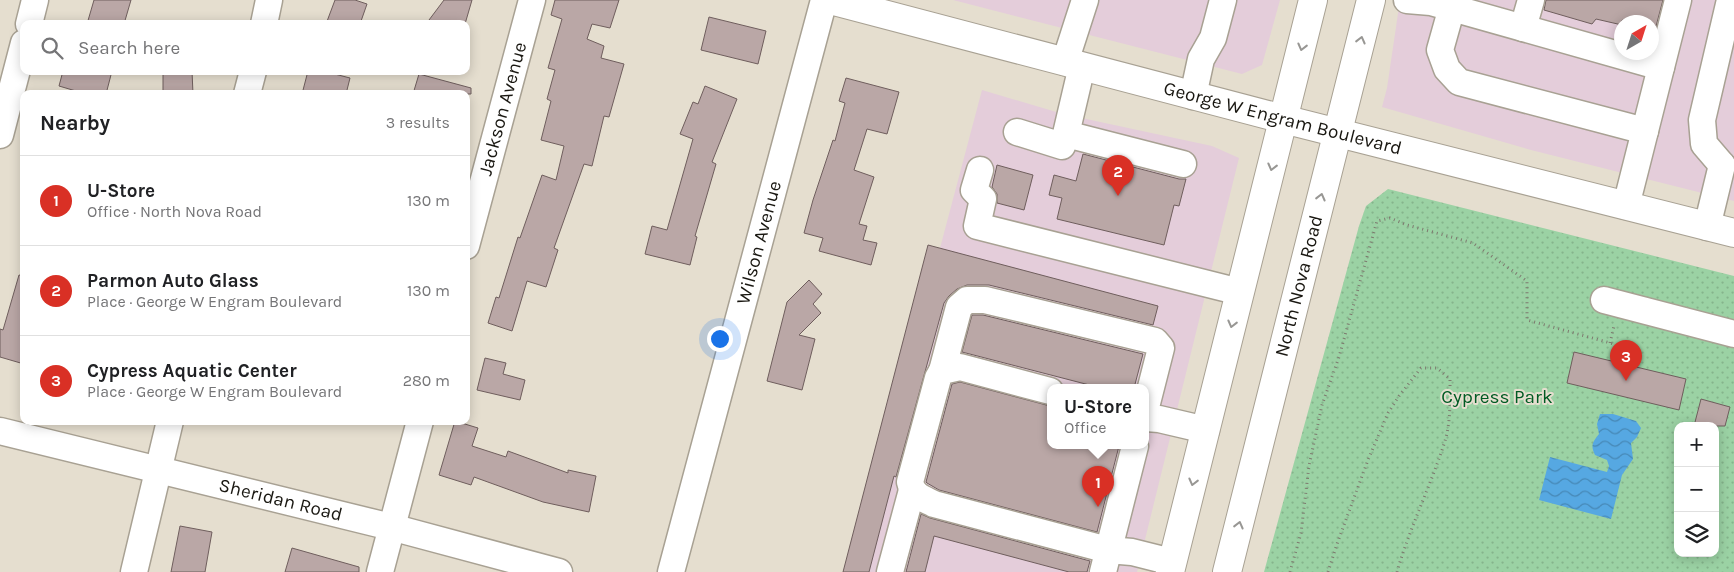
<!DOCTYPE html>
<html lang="en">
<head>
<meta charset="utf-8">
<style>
	body { margin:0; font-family:Karla,sans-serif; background:#f6f6f6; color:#202124 }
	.controls { position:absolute; right:15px; bottom:15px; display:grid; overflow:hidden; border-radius:10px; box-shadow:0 2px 12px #0003 }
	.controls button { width:45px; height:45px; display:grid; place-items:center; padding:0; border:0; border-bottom:1px solid #e0e0e0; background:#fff; color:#202124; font:25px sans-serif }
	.compass { position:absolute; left:1614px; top:15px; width:45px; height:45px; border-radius:50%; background:#fff; box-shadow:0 2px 12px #0003; rotate:39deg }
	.you { position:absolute; left:719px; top:338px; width:18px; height:18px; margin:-12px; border:4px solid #fff; border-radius:50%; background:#1a73e8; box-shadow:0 0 0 8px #1a73e833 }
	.badge { display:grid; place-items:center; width:32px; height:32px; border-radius:50%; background:#d93025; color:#fff; font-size:16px; font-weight:700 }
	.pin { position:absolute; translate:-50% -41px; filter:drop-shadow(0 1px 2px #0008) }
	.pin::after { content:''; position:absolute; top:26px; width:18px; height:15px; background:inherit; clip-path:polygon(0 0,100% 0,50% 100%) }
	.popup { position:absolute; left:1047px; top:384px; width:102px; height:65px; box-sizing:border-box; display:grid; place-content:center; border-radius:10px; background:#fff; filter:drop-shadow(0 1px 4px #0005); font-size:16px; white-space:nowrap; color:#757577 }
	.popup b { font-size:19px; color:#202124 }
	.popup::after { content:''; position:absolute; left:50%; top:100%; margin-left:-10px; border:10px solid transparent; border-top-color:#fff }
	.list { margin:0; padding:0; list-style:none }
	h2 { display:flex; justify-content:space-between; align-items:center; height:65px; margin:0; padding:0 20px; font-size:21px }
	h2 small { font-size:16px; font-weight:400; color:#757577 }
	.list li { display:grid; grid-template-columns:32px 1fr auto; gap:15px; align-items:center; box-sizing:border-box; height:90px; padding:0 20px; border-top:1px solid #e0e0e0 }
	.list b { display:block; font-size:19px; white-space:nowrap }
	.list p { margin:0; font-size:16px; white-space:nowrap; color:#757577 }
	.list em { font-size:16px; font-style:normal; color:#757577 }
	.icon { flex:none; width:28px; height:28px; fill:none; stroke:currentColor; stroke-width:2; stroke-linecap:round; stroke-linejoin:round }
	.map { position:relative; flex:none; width:1734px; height:572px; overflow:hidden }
	.search { position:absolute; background:#fff; box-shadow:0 2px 12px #0003; left:20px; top:20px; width:450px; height:55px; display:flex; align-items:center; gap:12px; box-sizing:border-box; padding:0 18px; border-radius:10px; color:#757577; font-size:19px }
	.panel { position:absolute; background:#fff; box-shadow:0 2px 12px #0003; left:20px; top:90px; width:450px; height:335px; border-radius:10px }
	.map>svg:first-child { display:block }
</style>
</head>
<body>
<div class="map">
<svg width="1734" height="572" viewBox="0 0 1734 572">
	<defs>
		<pattern id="grass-dots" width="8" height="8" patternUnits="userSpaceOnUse" patternTransform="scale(1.25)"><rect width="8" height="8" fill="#9bd2a4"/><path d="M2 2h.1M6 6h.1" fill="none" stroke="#85b48c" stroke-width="1.8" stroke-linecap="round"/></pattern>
		<pattern id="water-waves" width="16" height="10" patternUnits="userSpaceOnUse" patternTransform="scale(1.25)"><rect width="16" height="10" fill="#56a8e2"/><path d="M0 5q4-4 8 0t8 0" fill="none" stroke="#4688b6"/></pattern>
	</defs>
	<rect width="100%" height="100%" fill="#e5decf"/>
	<g fill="#e4cdda" fill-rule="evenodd">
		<polygon points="953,0 1280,0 1262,65 1242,74"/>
		<path d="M1400 0H1734V201L1531 150 1382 107 1387 88ZM1622 22H1652V52H1622Z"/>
		<path d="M982 90 1063 114 1212 146 1239 158 1137 572H854ZM1050 388H1146V446H1050Z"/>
	</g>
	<path fill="url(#grass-dots)" fill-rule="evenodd" d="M1388 189 1734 276V572H1264L1359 226 1366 206ZM1678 426H1715V553H1678Z"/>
	<path fill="url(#water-waves)" d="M1600 414H1613L1636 421 1641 428 1637 437 1631 443 1633 459 1622 475 1611 519 1539 500 1550 457 1607 472 1609 466 1607 460 1595 455C1590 445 1593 442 1599 434L1597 424Z"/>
	<g fill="#baa7a6" stroke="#6f5e5d">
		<polygon points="94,0 131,0 124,24 87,24"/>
		<polygon points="335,0 355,0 367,4 360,24 326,24"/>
		<polygon points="444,0 472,0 465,24 426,24"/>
		<polygon points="555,0 619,0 610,28 592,24 587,39 604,46 601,58 624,64 609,117 604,116 592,166 584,164 554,248 558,250 546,287 527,281 512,331 488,323 496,297 499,298 518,237 520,238 542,175 556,180 564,146 541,140 551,101 547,99 555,70 548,68 562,19 551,15"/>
		<polygon points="1546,0 1663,0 1655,30 1652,29 1652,22 1629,22 1622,20 1622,25 1596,19 1592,24 1544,10"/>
		<polygon points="709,17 766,31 758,64 701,50"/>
		<polygon points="63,71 112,71 106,94 86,94 59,86"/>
		<polygon points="163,71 192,71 193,94 163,94"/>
		<polygon points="308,71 323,71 350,78 346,94 302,94"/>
		<polygon points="419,74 471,88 471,94 413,94"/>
		<polygon points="846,78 899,92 887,134 867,129 854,170 874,177 859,224 867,226 863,240 877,243 871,265 819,251 823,238 804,233 813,200 833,140 835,141 845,103 839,101"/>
		<polygon points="705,86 737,99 712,162 716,164 695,236 697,237 690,265 645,254 652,226 667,230 693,139 680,134 693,102 698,104"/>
		<polygon points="1083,154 1179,179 1186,179 1179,206 1174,205 1164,245 1057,219 1062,198 1049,195 1054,175 1076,181"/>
		<polygon points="997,165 1033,175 1024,210 997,203 997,194 992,187"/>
		<polygon points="928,245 1158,306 1153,325 989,285 967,285 957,289 949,296 944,303 896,477 894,476 869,572 843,572"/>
		<polygon points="19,275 24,276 24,364 0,357 0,329 3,330"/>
		<polygon points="809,280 822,294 813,304 821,313 799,335 815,339 802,390 767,381 787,302"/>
		<polygon points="972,315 983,315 1143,354 1134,388 1101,388 962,352"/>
		<polygon points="1574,352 1686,379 1679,410 1567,383"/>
		<polygon points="485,358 506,363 503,374 525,380 520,400 477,390"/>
		<polygon points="960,382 1050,406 1050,446 1119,446 1097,532 939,490 927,483 926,482 952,384"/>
		<polygon points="1701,399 1730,407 1725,426 1694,426"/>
		<polygon points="455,421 478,428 472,446 506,457 508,451 568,473 568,470 596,476 589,512 543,502 474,477 471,485 439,475"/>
		<polygon points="921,514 930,518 1090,561 1087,572 1069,572 934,536 925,572 906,572"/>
		<polygon points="180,526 212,532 205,572 171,572"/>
		<polygon points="292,548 359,567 359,572 285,572"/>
	</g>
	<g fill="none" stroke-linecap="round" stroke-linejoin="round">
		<defs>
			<g id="minor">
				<polyline points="1407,0 1431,2 1661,67"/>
				<polyline points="1454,0 1440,50 1447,69 1459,82 1645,131"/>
				<polyline points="29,24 35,0"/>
				<polyline points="264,24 269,0"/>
				<polyline points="1523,28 1531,0"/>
				<polyline points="1065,62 1085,0"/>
				<polyline points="1082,66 1066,134 1183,164"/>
				<polyline points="247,94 253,71"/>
				<polyline points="1193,96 1201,59 1213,38 1223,0"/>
				<polyline points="1017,132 1062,146 1066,134"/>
				<polyline points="0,135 24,43"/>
				<polyline points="1722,165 1704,144 1702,120 1730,0"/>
				<polyline points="980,170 974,190 983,199 977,226 1240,292"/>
				<polyline points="1626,206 1678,0"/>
				<polyline points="1707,227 1722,165"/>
				<path id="s1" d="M466 246 532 0"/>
				<polyline points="1604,300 1734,334"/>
				<polyline points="942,371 959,307 967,300 985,300 1155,341 1161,348 1146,407"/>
				<path d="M1050 391 960 367 942 371 938 378 910 482C913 496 922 498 934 504L1108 550 1132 552 1172 562"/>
				<polyline points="1146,418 1159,419 1206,430"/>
				<path id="s2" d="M0 431 391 527 559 572"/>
				<polyline points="134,572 170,421"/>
				<polyline points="380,572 420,421"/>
				<path id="s3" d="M671 572 824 0"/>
				<polyline points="890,572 912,490"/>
				<polyline points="1103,572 1135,446"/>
			</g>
			<g id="major">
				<path id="s4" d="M830 0 1283 119 1734 233"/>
				<polyline points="1170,572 1313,0"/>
				<path id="s5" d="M1227 572 1371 0"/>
			</g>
		</defs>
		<use href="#minor" stroke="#a8a193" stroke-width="29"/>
		<use href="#major" stroke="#a8a193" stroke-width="30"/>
		<g stroke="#7d796e" stroke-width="3" stroke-dasharray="1 4" stroke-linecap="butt">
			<polyline points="1610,343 1614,326"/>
			<polyline points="1290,572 1301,533 1309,466 1322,405 1339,357 1377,221 1390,218 1407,225 1473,243 1527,281 1527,320 1614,344"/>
			<path d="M1328 572 1337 544 1368 460 1388 413 1399 396 1421 368H1437L1450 379C1450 399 1451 421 1445 441 1431 485 1410 527 1397 572"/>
		</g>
		<use href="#minor" stroke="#fff" stroke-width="26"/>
		<use href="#major" stroke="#fff" stroke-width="28"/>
	</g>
	<defs><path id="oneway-chevron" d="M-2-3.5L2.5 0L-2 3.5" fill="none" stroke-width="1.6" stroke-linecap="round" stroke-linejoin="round" transform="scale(1.25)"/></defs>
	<g stroke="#989794">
		<use href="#oneway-chevron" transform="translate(1361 40) rotate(-76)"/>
		<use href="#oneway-chevron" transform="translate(1302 47) rotate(104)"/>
		<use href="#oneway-chevron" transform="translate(1272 167) rotate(104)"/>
		<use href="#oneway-chevron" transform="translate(1321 197) rotate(-76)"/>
		<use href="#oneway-chevron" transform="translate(1232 324) rotate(104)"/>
		<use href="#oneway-chevron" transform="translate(1193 482) rotate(104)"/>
		<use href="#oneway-chevron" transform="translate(1239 525) rotate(-76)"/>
	</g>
	<g text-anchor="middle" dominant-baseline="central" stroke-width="4" stroke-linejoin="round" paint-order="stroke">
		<g font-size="19" fill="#191711" stroke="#e5decf">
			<text stroke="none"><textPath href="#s1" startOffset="142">Jackson Avenue</textPath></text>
			<text stroke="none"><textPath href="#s4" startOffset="468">George W Engram Boulevard</textPath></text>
			<text stroke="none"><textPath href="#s3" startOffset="341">Wilson Avenue</textPath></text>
			<text stroke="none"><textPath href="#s5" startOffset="295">North Nova Road</textPath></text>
			<text stroke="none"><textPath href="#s2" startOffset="289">Sheridan Road</textPath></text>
		</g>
		<g font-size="19" fill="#005b23" stroke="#e5decf">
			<text x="1497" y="397">Cypress Park</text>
		</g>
	</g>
</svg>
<div class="controls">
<button>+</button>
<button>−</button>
<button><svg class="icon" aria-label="layers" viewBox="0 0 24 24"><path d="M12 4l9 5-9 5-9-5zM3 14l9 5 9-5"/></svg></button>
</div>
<svg class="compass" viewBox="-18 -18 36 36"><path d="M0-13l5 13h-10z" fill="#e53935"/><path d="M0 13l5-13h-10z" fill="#757577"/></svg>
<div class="you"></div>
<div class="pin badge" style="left:1098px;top:507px">1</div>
<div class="popup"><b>U-Store</b>Office</div>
<div class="pin badge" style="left:1118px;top:196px">2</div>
<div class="pin badge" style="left:1626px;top:381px">3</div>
<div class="search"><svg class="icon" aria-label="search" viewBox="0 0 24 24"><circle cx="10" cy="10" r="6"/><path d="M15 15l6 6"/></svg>Search here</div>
<section class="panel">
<h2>Nearby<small>3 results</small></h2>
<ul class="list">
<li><span class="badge">1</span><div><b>U-Store</b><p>Office · North Nova Road</p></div><em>130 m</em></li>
<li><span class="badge">2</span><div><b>Parmon Auto Glass</b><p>Place · George W Engram Boulevard</p></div><em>130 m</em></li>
<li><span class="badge">3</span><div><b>Cypress Aquatic Center</b><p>Place · George W Engram Boulevard</p></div><em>280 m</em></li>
</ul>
</section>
</div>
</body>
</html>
